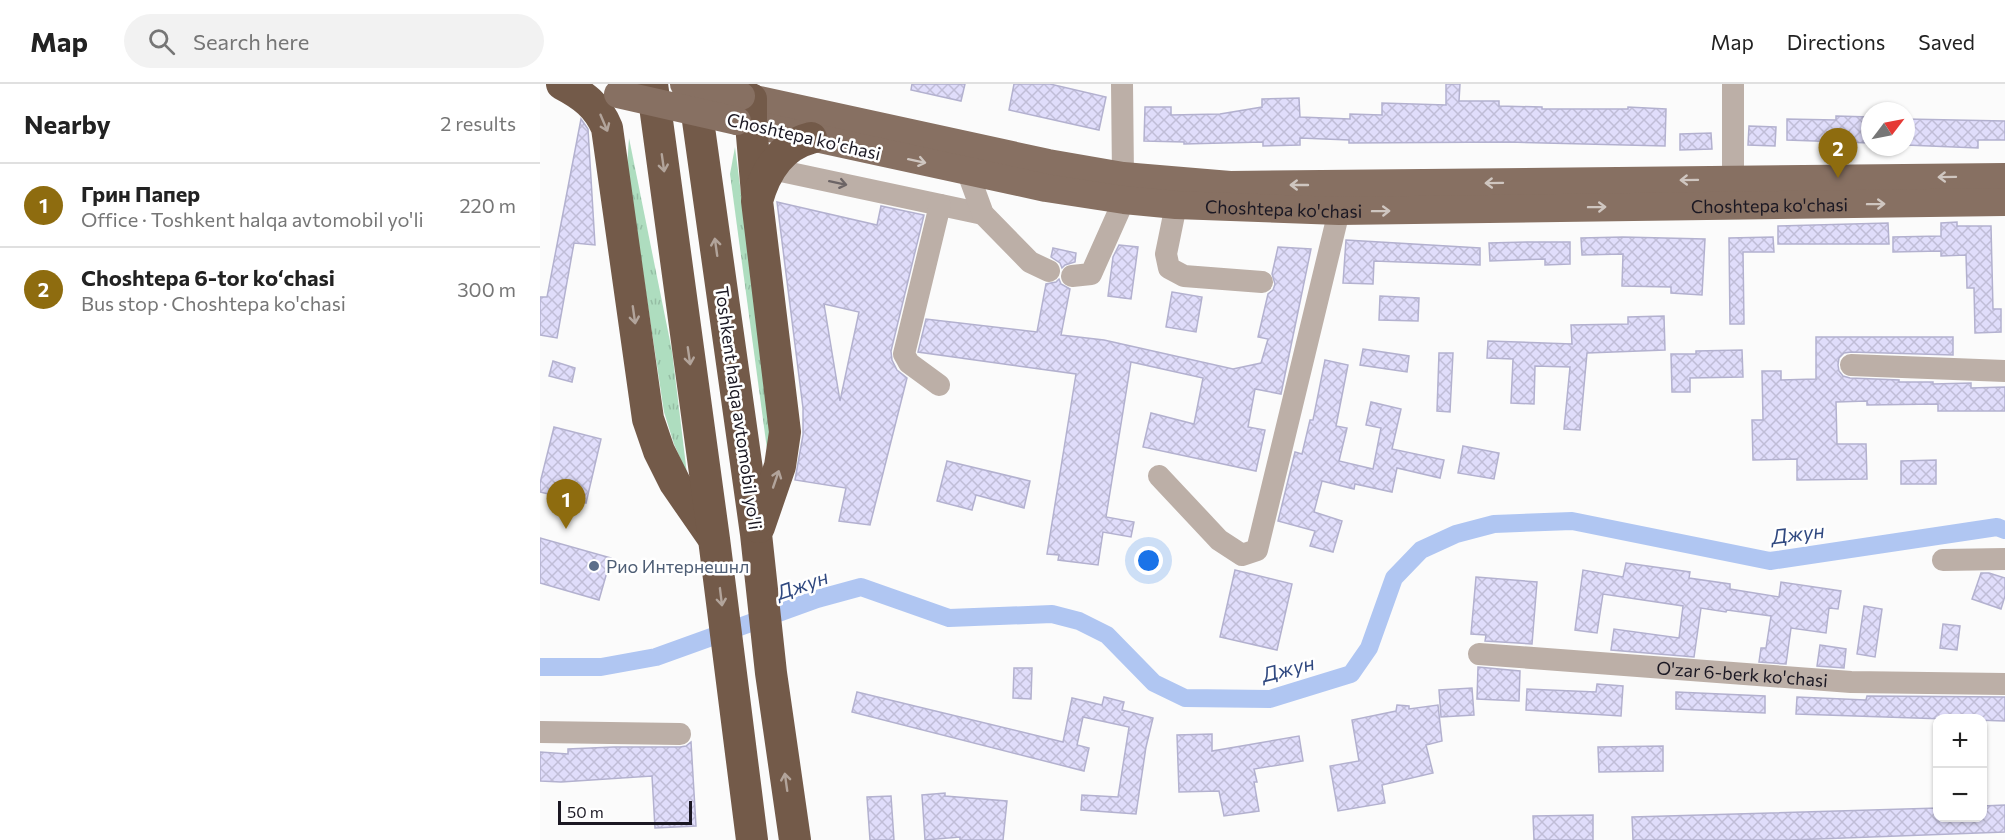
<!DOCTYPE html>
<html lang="en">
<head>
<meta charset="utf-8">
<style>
	body { margin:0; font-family:Commissioner,sans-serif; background:#f2f2f2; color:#222 }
	.controls { position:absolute; right:18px; bottom:18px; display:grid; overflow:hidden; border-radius:12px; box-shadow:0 2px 4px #0004 }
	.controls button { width:54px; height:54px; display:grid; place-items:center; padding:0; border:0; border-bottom:2px solid #e0e0e0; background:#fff; color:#222; font:30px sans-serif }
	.compass { position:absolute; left:1321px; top:18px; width:54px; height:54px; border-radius:50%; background:#fff; box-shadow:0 2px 4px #0004; rotate:58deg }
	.scale { position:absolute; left:18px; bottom:15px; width:134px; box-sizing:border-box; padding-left:6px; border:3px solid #1b1823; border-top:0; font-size:16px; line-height:21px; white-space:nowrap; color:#1b1823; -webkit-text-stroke:4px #fff; paint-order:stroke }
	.you { position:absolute; left:609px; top:477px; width:21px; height:21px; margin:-15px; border:4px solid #fff; border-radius:50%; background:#1a73e8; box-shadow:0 0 0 9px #1a73e833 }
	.badge { display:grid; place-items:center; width:39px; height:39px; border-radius:50%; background:#8e6c0f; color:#fff; font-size:20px; font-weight:700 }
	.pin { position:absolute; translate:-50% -50px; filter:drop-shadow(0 2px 3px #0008) }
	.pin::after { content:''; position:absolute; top:32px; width:21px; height:18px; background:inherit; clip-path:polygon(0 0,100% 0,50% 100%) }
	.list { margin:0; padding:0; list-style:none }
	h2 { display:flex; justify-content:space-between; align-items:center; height:78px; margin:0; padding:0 24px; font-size:26px }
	h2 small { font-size:20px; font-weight:400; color:#767676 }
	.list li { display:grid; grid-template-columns:39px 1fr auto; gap:18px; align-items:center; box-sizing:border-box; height:84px; padding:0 24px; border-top:2px solid #e0e0e0 }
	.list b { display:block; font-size:22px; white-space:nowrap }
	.list p { margin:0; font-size:20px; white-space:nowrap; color:#767676 }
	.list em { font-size:20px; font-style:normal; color:#767676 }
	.icon { flex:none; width:33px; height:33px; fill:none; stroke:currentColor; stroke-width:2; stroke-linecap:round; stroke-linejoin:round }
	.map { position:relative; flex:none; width:1465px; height:756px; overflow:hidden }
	header { display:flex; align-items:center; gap:36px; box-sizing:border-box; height:84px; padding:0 30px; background:#fff; border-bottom:2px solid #e0e0e0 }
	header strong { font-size:28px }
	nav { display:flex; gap:33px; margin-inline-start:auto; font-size:21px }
	.search { width:420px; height:54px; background:#f2f2f2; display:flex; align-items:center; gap:15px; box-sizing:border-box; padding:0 21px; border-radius:33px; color:#767676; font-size:22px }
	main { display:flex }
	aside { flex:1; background:#fff }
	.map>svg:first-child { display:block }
</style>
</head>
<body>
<header>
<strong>Map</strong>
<div class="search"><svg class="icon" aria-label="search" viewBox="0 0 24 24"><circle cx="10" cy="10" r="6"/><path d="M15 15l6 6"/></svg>Search here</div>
<nav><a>Map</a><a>Directions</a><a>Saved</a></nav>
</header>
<main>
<aside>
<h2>Nearby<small>2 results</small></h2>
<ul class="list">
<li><span class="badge">1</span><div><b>Грин Папер</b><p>Office · Toshkent halqa avtomobil yo'li</p></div><em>220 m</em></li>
<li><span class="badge">2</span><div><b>Choshtepa 6-tor koʻchasi</b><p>Bus stop · Choshtepa ko'chasi</p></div><em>300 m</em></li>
</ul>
</aside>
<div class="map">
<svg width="1465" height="756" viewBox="0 0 1465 756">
	<defs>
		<pattern id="grass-tufts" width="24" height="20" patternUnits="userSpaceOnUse" patternTransform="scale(1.5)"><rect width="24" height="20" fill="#aeddbf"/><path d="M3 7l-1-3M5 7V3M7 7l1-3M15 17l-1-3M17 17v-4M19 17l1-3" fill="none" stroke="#95bda4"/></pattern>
		<pattern id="building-cross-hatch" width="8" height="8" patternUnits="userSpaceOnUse" patternTransform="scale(1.5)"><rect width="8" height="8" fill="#e0ddfb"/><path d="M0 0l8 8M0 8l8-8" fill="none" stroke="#c0bdd7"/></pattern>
	</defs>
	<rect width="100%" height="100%" fill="#fbfbfb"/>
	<g fill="url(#grass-tufts)">
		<polygon points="89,54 132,267 147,390 134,360 124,328 87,83"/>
		<polygon points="195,63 232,348 229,380 190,90"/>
	</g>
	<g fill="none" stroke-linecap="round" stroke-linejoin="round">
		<polyline stroke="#b0c6f2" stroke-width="18" points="0,583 61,583 116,573 277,515 321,503 409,534 512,530 539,537 567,551 614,599 645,614 730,615 811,590 829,564 854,494 881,466 916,450 954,440 1032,437 1230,477 1457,443 1465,446"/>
	</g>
	<g fill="url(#building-cross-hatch)" stroke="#b3b1cf" stroke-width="1.5" fill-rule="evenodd">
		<polygon points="372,0 425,0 421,17 371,6"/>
		<polygon points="474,0 510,0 566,13 559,46 469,26"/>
		<polygon points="906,0 920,0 919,17 959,17 959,22 1002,23 1002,25 1088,25 1088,23 1126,25 1125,62 969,58 809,59 809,56 760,54 760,61 723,62 723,58 644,60 644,58 604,57 605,23 631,23 631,31 680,30 722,23 722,15 759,14 760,33 810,35 810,30 842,31 842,19 906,21"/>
		<polygon points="1296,32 1330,33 1330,59 1247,56 1247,35 1296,36"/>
		<polygon points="41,35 48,45 55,161 34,159 17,254 0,251 0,213 7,213"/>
		<polygon points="1366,35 1465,37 1465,56 1438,56 1438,64 1366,61"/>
		<polygon points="1209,42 1236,43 1235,62 1208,61"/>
		<polygon points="1171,49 1172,65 1140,66 1140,50"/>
		<path d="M237 118 337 141 341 122 384 131 351 267 352 276 357 286 367 294 330 441 299 437 306 404 255 396 263 351V324ZM284 220 319 228 300 317Z"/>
		<polygon points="1417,138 1417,142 1451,142 1453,225 1461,225 1461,248 1435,249 1434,204 1427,204 1426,171 1401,172 1401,167 1353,168 1353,153 1401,152 1401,139"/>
		<polygon points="1348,139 1349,160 1238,160 1238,142"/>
		<polygon points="1083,153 1165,155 1162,211 1131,209 1131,203 1082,202 1083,170 1042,171 1041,154"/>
		<polygon points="1233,153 1234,168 1203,168 1204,240 1190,240 1189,154"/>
		<polygon points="806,156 940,164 940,181 834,177 833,200 803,199"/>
		<polygon points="986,158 1030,158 1030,180 1005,181 1005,175 950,177 949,159"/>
		<polygon points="579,161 598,163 591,215 568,212 573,173"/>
		<polygon points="738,163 771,165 741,310 715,305 708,343 725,346 716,387 603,363 611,329 654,340 663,294 591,278 566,433 594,438 591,453 563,448 558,481 518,476 519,471 507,470 536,290 378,268 386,235 497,248 506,200 516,198 519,195 521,200 530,205 521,251 564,256 693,285 721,279 728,255 718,253 728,210 733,206 735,200 732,190"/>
		<polygon points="513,164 536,169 535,178 525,181 522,184 520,179 511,173"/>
		<polygon points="632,208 662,213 656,248 626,243"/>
		<polygon points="840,212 879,214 878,237 839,236"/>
		<polygon points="1124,232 1125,266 1047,269 1040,346 1024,345 1030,283 995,282 994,320 971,319 973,275 947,274 948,257 1032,260 1031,241 1088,240 1088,233"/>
		<polygon points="1276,253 1413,253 1413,271 1311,268 1304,269 1299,274 1298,281 1299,287 1303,292 1310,294 1359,296 1359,298 1393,298 1393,300 1431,299 1431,304 1465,303 1465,327 1398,327 1398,320 1327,321 1327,317 1296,318 1297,360 1326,360 1327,395 1257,396 1257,375 1213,376 1212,336 1223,336 1222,287 1241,287 1241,296 1276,295"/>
		<polygon points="823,265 869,272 867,288 820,281"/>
		<polygon points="1202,266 1203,293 1150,294 1150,308 1132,308 1131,270 1156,270 1156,267"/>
		<polygon points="899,269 913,269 910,328 897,327"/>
		<polygon points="785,276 808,281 796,342 807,344 799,377 833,385 841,344 826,341 831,318 861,325 852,365 904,376 900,394 857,384 852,408 815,400 814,405 782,397 774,428 802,437 793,468 770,462 775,447 738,437 755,368 762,370 770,336 773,336"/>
		<polygon points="13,277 35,284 32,298 9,292"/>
		<polygon points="14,343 61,355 46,419 0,408 0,399"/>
		<polygon points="923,362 959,369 954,395 918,389"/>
		<polygon points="1396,376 1396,400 1361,400 1361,377"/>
		<polygon points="407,377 490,397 484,424 436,411 432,426 397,417"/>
		<polygon points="0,454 71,474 59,516 0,499"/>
		<polygon points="1086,479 1150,488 1149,494 1190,500 1190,505 1239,513 1241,498 1301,507 1298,525 1289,524 1286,549 1251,544 1246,580 1219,578 1221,564 1226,564 1231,532 1187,526 1186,528 1161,524 1154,573 1071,566 1074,545 1139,554 1143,522 1063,510 1057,549 1035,546 1043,486 1083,493"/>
		<polygon points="695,486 752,500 737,566 680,553"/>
		<polygon points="1441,489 1449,489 1465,494 1465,512 1461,525 1432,515"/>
		<polygon points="936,493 997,498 992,560 945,557 946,551 931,550"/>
		<polygon points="1324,522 1342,525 1335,573 1317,570"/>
		<polygon points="1403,540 1420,542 1417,566 1400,564"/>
		<polygon points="1280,561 1306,565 1304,584 1277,582"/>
		<polygon points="938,583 980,587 979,617 937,615"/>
		<polygon points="474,584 492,584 491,615 473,614"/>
		<polygon points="1057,600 1083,602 1081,632 986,626 987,605 1056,608"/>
		<polygon points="932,604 934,631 901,633 899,606"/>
		<polygon points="317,608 523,658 532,614 562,621 564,613 584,618 582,626 613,634 606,663 596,730 541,726 542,711 578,713 589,643 543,633 537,661 549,664 544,687 312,628"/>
		<polygon points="1136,608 1225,612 1225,629 1136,625"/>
		<polygon points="1327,612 1465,613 1465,637 1256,630 1257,613 1326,616"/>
		<polygon points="857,621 869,622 869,625 898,621 902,657 886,661 893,689 842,701 845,719 798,727 790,682 819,677 812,636 856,627"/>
		<polygon points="672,650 672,667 759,652 763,677 714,685 717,698 714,698 719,727 684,732 679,707 639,708 637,651"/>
		<polygon points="151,658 156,742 115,744 112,692 21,698 0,697 0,668 28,670 28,665 74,663 140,663 146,662"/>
		<polygon points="1123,662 1123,687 1059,688 1058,663"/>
		<polygon points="405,709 405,712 467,717 463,756 420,756 420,753 385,756 382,711"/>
		<polygon points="351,712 354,756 330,756 327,713"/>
		<polygon points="1465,721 1465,748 1251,756 1093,756 1092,733 1398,724 1398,734 1443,734 1443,722"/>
		<polygon points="1053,731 1053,756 994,756 993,732"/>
	</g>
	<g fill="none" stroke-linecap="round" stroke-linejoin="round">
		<g stroke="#bcafa7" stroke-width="22">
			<polyline points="582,0 583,92"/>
			<polyline points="241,87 443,130"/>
			<polyline points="428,89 443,130 490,178 509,187"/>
			<polyline points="1193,95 1193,0"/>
			<polyline points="636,121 626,170 629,184 644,192 722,198"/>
			<polyline points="532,192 551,190 584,116"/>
			<polyline points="1311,281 1465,287"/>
			<polyline points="399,301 369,279 364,270 400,121"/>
			<polyline points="619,392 679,456 702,471 717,466 799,127"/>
			<polyline points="1403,476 1465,475"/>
			<path id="s1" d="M939 570 1311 598 1465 600"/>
			<polyline points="0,648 140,650"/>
		</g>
		<g stroke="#877062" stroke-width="28">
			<polyline points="201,12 508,79 583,92 690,101 1465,93"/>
			<path id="s2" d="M197 37 506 104 584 116 636 121 799 127 1465 118"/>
		</g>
		<g stroke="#735a49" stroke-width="32">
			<path d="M22 0C43 11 58 22 67 44L108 335 119 367 135 399 171 451"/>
			<polyline points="112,0 174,455 212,756"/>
			<polyline points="153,1 216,450 231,589 255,756"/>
			<polyline points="211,15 211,40 217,110"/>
			<path d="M219 443 240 382 245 348 217 117C225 88 240 62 271 54"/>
		</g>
		<g stroke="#877062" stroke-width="28">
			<polyline points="144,0 201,12"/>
			<polyline points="78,10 197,37"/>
		</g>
	</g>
	<defs><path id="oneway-shaft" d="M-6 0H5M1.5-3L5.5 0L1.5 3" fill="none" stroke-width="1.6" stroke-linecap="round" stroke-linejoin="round" transform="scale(1.5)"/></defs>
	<g stroke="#b2a49b">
		<use href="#oneway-shaft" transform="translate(64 39) rotate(67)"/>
		<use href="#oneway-shaft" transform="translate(123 79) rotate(82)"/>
		<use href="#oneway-shaft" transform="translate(176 163) rotate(-98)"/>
		<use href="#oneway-shaft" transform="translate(94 231) rotate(82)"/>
		<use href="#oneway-shaft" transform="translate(149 272) rotate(82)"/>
		<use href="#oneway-shaft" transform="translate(236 395) rotate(-71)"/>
		<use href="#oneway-shaft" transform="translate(181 513) rotate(83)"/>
		<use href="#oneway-shaft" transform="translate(246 698) rotate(-98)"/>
	</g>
	<g stroke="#cfc6c0">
		<use href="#oneway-shaft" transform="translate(377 77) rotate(12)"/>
		<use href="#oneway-shaft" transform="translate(1407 93) rotate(179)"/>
		<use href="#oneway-shaft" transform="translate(1149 96) rotate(179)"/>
		<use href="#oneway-shaft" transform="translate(954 99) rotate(179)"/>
		<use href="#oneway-shaft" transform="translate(759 101) rotate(-180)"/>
		<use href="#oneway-shaft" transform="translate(1336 120) rotate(-1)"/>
		<use href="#oneway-shaft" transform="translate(1057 123) rotate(-1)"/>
		<use href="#oneway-shaft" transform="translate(841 127) rotate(-1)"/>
	</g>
	<use stroke="#6c6465" href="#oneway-shaft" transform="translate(298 99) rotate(12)"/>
	<circle fill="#5c6f8a" stroke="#fff" stroke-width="2" cx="54" cy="482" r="6"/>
	<g text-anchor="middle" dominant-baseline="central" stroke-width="5" stroke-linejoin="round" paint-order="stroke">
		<g font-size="18" fill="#1b1823" stroke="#fff">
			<text transform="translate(264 52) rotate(13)">Choshtepa ko'chasi</text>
			<text stroke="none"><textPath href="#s2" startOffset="1041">Choshtepa ko'chasi</textPath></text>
			<text stroke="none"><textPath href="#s2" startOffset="555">Choshtepa ko'chasi</textPath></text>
			<text transform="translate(199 324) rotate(82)">Toshkent halqa avtomobil yo'li</text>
			<text stroke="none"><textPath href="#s1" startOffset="264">O'zar 6-berk ko'chasi</textPath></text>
		</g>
		<g font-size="18" fill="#4e5e75" stroke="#fff" text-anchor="start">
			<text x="66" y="482">Рио Интернешнл</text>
		</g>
		<g font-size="20" font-style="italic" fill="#304980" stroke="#fff">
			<text transform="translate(1258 449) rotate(-7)">Джун</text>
			<text transform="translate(262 500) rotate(-19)">Джун</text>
			<text transform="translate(748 584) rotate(-14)">Джун</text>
		</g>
	</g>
</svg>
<div class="controls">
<button>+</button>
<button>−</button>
</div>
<svg class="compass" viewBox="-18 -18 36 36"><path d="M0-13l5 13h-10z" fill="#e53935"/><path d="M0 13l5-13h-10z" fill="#767676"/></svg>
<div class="scale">50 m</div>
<div class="you"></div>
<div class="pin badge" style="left:26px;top:445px">1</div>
<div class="pin badge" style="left:1298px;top:94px">2</div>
</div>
</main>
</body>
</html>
